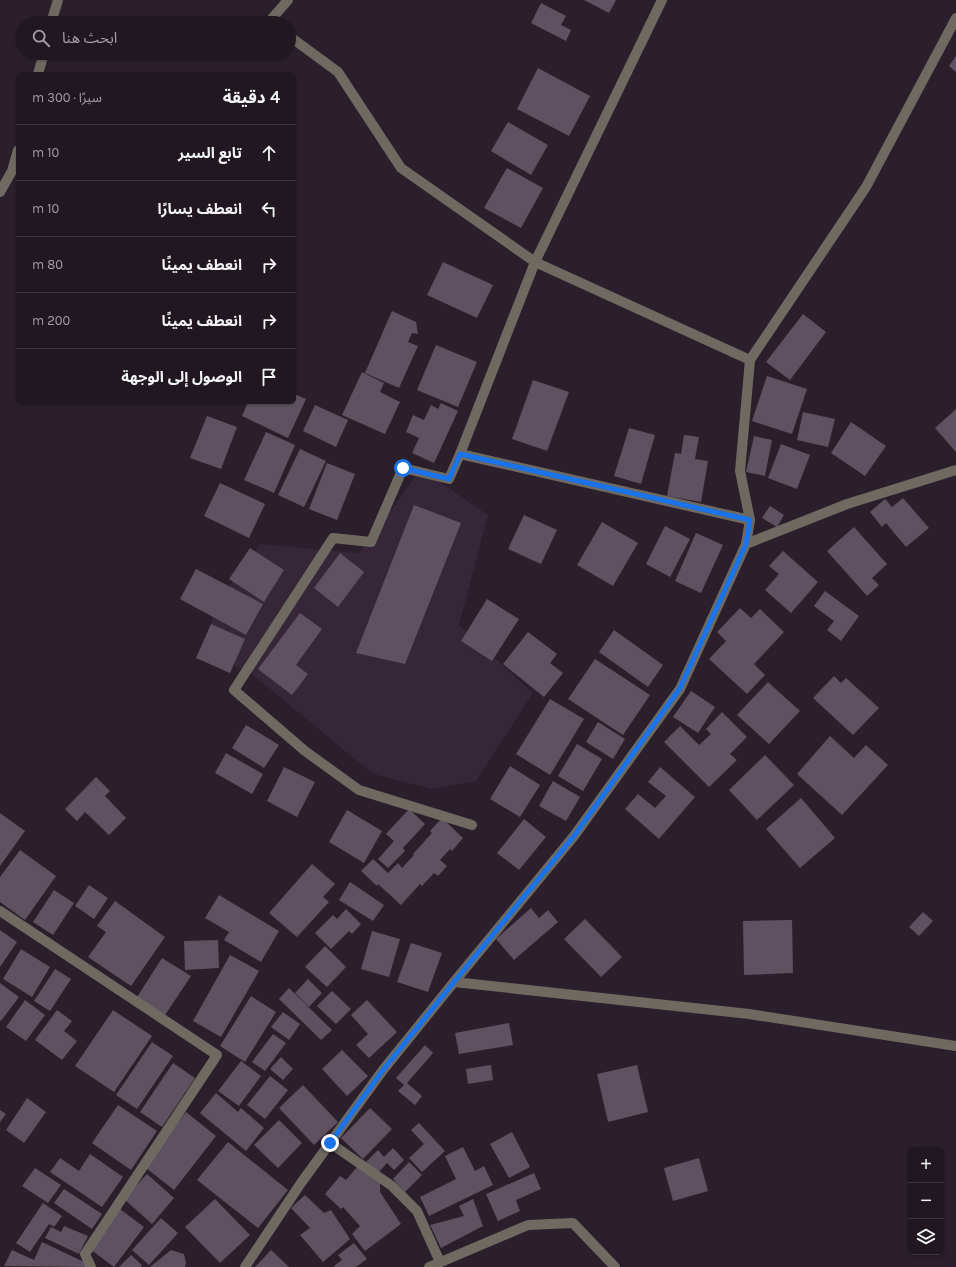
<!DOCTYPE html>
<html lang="ar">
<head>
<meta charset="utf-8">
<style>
	body { margin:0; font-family:Karla,"Noto Sans Arabic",sans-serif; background:#282029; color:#f1f3f6; direction:rtl }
	.controls { position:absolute; right:12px; bottom:12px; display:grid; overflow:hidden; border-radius:6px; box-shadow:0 1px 3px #0004 }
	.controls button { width:36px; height:36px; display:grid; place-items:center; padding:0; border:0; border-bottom:1px solid #3d363e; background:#201720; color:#f1f3f6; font:20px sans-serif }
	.stop { position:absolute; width:12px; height:12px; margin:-9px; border:3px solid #1a73e8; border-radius:50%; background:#fff }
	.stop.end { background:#1a73e8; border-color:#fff; box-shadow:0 1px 4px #0008 }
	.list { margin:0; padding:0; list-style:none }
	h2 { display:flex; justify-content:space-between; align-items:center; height:52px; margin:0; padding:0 16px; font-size:17px }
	h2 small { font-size:13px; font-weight:400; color:#a29fa5 }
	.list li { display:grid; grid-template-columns:26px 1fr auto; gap:12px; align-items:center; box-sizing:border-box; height:56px; padding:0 16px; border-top:1px solid #3d363e }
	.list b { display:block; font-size:15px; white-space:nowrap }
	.list em { font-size:13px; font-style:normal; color:#a29fa5 }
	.icon { flex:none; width:22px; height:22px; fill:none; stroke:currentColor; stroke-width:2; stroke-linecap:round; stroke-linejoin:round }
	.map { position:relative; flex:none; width:956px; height:1267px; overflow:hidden; direction:ltr }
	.search { position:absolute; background:#201720; box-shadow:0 1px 3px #0004; left:16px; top:16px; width:280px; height:44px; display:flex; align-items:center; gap:10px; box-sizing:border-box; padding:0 14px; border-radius:22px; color:#a29fa5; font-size:15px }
	.panel { position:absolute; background:#201720; box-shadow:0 1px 3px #0004; left:16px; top:72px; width:280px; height:332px; border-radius:6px; direction:rtl }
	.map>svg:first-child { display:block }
</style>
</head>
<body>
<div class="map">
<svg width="956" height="1267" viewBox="0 0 956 1267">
	<rect width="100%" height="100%" fill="#2a1f2b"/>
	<polygon fill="#352638" points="421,469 488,515 459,625 533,693 476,781 432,789 373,774 253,675 203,649 218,601 260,544 359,553"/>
	<g fill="#5f5260">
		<polygon points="584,0 616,0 609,13"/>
		<polygon points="541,3 566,16 561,25 571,30 566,41 531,23"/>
		<polygon points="956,56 956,72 949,66"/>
		<polygon points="538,68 590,96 569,136 517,109"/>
		<polygon points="508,122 548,145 531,175 491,151"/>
		<polygon points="507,168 543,188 521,228 484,208"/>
		<polygon points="443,262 493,285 477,318 427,295"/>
		<polygon points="392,311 416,322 418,334 412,333 408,342 418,346 399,388 365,373"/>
		<polygon points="803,314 826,332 790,380 766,362"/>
		<polygon points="436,345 477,362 458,407 417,390"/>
		<polygon points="362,372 384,383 380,392 400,402 385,434 342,415"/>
		<polygon points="767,376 807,389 792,434 752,421"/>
		<polygon points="533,380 569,392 547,451 512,439"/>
		<polygon points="294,394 306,399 288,438 242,416 248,402 294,402"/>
		<polygon points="441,403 458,411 434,463 412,453 419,438 406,432 413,415 424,420 431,405 438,409"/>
		<polygon points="315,405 348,420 336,447 303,431"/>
		<polygon points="956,409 956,452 935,428"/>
		<polygon points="803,412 835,419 828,447 797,440"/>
		<polygon points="207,416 237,427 221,469 190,458"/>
		<polygon points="851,422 886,446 865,476 831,453"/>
		<polygon points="629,428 655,435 641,484 614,476"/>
		<polygon points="266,432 295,445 274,493 244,480"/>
		<polygon points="684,435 699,437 695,459 708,461 701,502 667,496 675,453 681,454"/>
		<polygon points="754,436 772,440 765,476 746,472"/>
		<polygon points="781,444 810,455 797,489 768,478"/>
		<polygon points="300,449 326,461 304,507 278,495"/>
		<polygon points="327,463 355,474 337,520 309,509"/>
		<polygon points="220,483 265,504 249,538 204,516"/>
		<polygon points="903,498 929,528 906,547 886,523 882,527 870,512 885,499 892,507"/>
		<polygon points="414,505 461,523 405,664 356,653"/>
		<polygon points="770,506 784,515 777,527 762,518"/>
		<polygon points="524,515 557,530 541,564 508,549"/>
		<polygon points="602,522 638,543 613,586 577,565"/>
		<polygon points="665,526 690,539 670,577 646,564"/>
		<polygon points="854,527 887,564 872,578 879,585 867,596 827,551"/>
		<polygon points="696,533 723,545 701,593 675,581"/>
		<polygon points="250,548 284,570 264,602 229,579"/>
		<polygon points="783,551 818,582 791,613 765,590 779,574 769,566"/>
		<polygon points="340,553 364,572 338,607 314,588"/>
		<polygon points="196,569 263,604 246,635 180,599"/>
		<polygon points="825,591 859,616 841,641 827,630 834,621 814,606"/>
		<polygon points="487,599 519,619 492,661 461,641"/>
		<polygon points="740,608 751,618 760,609 784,632 754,664 765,675 747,694 709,659 726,641 717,632"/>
		<polygon points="300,613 322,629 296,665 308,674 292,695 258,669"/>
		<polygon points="211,624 245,639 230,673 196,658"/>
		<polygon points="614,630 663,665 648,687 599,652"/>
		<polygon points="528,632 557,654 550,663 563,673 544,697 503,664"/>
		<polygon points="595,659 650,695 623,735 568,699"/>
		<polygon points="834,676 841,683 846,678 879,708 853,735 813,698"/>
		<polygon points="768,682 800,711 769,744 737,715"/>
		<polygon points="691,691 715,707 698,733 673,717"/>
		<polygon points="550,699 584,719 550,775 516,754"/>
		<polygon points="722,712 747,737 730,754 737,760 709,787 664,742 680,726 699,745 711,734 706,729"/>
		<polygon points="598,722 625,739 613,759 586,742"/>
		<polygon points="246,725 279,745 264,768 232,748"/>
		<polygon points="830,736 854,758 866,745 888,765 842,815 797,774"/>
		<polygon points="577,744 602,759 583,791 558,776"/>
		<polygon points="226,753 263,774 252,794 215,773"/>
		<polygon points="765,755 794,785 757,820 729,790"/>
		<polygon points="510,766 540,785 520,817 490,799"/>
		<polygon points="284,767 315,782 297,817 267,801"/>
		<polygon points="660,767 695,797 659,839 625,809 638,794 655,808 666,796 648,782"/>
		<polygon points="96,777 110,791 105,796 126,818 109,835 85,812 77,821 65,809"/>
		<polygon points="553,781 580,797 566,821 539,806"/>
		<polygon points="801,798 835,838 800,868 766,829"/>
		<polygon points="409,809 425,824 403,848 405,851 388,868 378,859 394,841 386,834"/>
		<polygon points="347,810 382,831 364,863 329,842"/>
		<polygon points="0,813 25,831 0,866"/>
		<polygon points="442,818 463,838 452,851 450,849 440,860 447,866 438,876 434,873 422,886 420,884 401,905 378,884 377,886 361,871 373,859 388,873 398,863 402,868 414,855 413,854 432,833 430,831"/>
		<polygon points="524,819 546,837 519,870 497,853"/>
		<polygon points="20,850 56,876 25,920 0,902 0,877"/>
		<polygon points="312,864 335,884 323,897 329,902 297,937 269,913"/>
		<polygon points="350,882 384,905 373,921 339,900"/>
		<polygon points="89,885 108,898 94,919 75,906"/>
		<polygon points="54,890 74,903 53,935 33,922"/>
		<polygon points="219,895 279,931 261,962 224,940 229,932 205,918"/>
		<polygon points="115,901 165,937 131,986 88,957 106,932 97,926"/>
		<polygon points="531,908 539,918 548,910 558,922 514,960 496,939"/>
		<polygon points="346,909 361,924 352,934 349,931 331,949 315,933 333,915 337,919"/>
		<polygon points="923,912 933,921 919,936 909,927"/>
		<polygon points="585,919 622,957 601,977 564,939"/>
		<polygon points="792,920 793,973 744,975 743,921"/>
		<polygon points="0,930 17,942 0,967"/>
		<polygon points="372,931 400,939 389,977 361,969"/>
		<polygon points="218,940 219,968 185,970 184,941"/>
		<polygon points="411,943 442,953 428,992 397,982"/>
		<polygon points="325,946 346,967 327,987 305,967"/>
		<polygon points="21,949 50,967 32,997 3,979"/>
		<polygon points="230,955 259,971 221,1037 193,1021"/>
		<polygon points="162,958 191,976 165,1015 137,997"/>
		<polygon points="55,969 71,979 50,1011 34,1001"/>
		<polygon points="308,979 322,993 309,1007 295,993"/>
		<polygon points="0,983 19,997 1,1021 0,1020"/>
		<polygon points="289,988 332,1030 321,1040 279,999"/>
		<polygon points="332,991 351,1009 336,1024 317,1006"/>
		<polygon points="251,996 276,1012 245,1062 220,1046"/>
		<polygon points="25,1000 45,1015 26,1041 6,1027"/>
		<polygon points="367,1000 397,1032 369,1058 356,1045 368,1034 351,1015"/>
		<polygon points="57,1010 72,1021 64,1031 77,1041 62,1060 35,1040"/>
		<polygon points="113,1010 152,1036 114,1092 75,1066"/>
		<polygon points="283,1012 300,1024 289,1040 271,1027"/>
		<polygon points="509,1023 513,1045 459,1054 455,1033"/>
		<polygon points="273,1034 286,1043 265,1071 252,1062"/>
		<polygon points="152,1042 173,1056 137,1109 116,1095"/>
		<polygon points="425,1045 433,1053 407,1083 422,1096 415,1105 398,1091 404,1085 396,1078"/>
		<polygon points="342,1050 368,1076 347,1096 322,1069"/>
		<polygon points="281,1057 293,1069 283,1080 270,1069"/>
		<polygon points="241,1061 261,1076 239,1106 218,1091"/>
		<polygon points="173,1063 195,1078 162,1127 140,1112"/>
		<polygon points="491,1065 493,1080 468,1084 466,1069"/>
		<polygon points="637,1065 648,1112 608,1122 597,1074"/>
		<polygon points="270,1076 288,1090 265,1119 247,1105"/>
		<polygon points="303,1085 338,1122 314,1145 279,1108"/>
		<polygon points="216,1093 238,1112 241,1108 264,1128 246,1151 200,1113"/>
		<polygon points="27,1098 46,1112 24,1143 6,1130"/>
		<polygon points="118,1105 157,1131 131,1170 92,1143"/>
		<polygon points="370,1108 392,1129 363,1159 341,1138"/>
		<polygon points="0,1110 6,1114 0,1122"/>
		<polygon points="186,1112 216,1136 174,1190 146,1168 158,1153 156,1151"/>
		<polygon points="279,1120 302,1143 278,1168 254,1145"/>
		<polygon points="419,1123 445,1151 422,1172 409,1158 424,1144 411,1130"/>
		<polygon points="512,1132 530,1167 509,1178 490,1144"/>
		<polygon points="228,1142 288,1190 258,1228 197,1180"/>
		<polygon points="463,1147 475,1171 484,1166 493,1185 429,1216 420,1197 456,1179 445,1156"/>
		<polygon points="393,1148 404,1160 394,1170 387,1163 378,1173 366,1162 378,1150 384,1157"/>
		<polygon points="90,1154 123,1177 102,1207 50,1172 60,1158 79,1171"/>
		<polygon points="699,1158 708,1191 673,1201 664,1168"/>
		<polygon points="409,1162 422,1175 405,1192 393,1179"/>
		<polygon points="358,1166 380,1182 380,1192 401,1224 365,1251 352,1234 360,1226 343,1207 341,1209 325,1194 340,1176 346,1180"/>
		<polygon points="35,1168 61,1185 48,1203 22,1186"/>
		<polygon points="534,1173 541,1189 516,1200 520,1211 498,1221 486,1194"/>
		<polygon points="147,1174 174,1198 152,1224 124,1199"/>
		<polygon points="64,1189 102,1214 92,1229 54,1203"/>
		<polygon points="305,1195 324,1213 331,1210 350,1239 323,1262 300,1235 310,1228 291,1208"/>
		<polygon points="215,1199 250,1235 220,1263 185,1227"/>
		<polygon points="473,1199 483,1226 441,1248 430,1225 464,1216 459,1206"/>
		<polygon points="43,1203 62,1216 54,1227 49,1224 30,1252 16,1243"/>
		<polygon points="120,1209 144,1227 114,1267 90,1249"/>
		<polygon points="161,1218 178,1233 149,1265 132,1250"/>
		<polygon points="64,1226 88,1236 79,1254 45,1238 51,1227 61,1232"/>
		<polygon points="42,1242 84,1262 87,1267 4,1266 12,1250 34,1260"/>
		<polygon points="354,1243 367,1259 356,1267 335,1267 334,1266 342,1260 338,1255"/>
		<polygon points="171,1250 184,1254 186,1263 185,1267 150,1267"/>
		<polygon points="271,1250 289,1267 255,1267"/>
		<polygon points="131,1255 142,1265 141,1267 119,1267"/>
	</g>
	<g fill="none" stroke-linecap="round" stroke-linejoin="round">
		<g stroke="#6e6a62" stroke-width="10">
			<polyline points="662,0 535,262 750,360"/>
			<polyline points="956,18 866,187 750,360 740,471 750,520 746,544 680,689 574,836 454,982 749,1014 956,1046"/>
			<polyline points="51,23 58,0"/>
			<polyline points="271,23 269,22 288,0"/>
			<polyline points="289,36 338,72 401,168 535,262 460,454 750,520"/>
			<polyline points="38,74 44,53"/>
			<polyline points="0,192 12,171 18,150"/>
			<polyline points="460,454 449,479 403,468 371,542 333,538 234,690 305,751 359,790 472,825"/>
			<polyline points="746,544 847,504 956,470"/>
			<polyline points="0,911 217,1055 85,1254 91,1267"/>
			<polyline points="330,1143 392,1186 417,1211 440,1262"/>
			<polyline points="245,1267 301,1183 383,1070 454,982"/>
			<polyline points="429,1267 528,1225 573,1223 615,1267"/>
		</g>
	</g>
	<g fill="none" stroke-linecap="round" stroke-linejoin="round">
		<polyline stroke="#1a73e8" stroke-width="5" points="330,1143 383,1070 454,982 574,836 680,688 746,544 750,520 460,454 449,479 403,468"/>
	</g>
</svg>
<div class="controls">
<button>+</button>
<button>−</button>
<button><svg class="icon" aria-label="layers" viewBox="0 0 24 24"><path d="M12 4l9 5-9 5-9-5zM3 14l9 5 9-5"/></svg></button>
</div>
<div class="stop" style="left:403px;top:468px"></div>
<div class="stop end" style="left:330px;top:1143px"></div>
<div class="search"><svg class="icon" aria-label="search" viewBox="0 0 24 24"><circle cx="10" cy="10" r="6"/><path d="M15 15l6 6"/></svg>ابحث هنا</div>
<section class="panel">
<h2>4 دقيقة<small>سيرًا · 300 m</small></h2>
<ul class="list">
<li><svg class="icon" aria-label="ahead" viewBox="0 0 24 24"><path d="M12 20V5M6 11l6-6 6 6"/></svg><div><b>تابع السير</b></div><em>10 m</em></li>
<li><svg class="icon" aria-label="left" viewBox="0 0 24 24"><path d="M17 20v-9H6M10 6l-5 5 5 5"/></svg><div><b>انعطف يسارًا</b></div><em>10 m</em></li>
<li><svg class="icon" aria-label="right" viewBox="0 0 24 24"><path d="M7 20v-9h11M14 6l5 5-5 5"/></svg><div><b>انعطف يمينًا</b></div><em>80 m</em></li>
<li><svg class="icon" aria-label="right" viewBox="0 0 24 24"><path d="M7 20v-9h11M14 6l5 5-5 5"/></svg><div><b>انعطف يمينًا</b></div><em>200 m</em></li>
<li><svg class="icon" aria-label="arrive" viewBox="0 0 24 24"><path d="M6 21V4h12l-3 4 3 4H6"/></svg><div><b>الوصول إلى الوجهة</b></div></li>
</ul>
</section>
</div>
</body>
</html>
